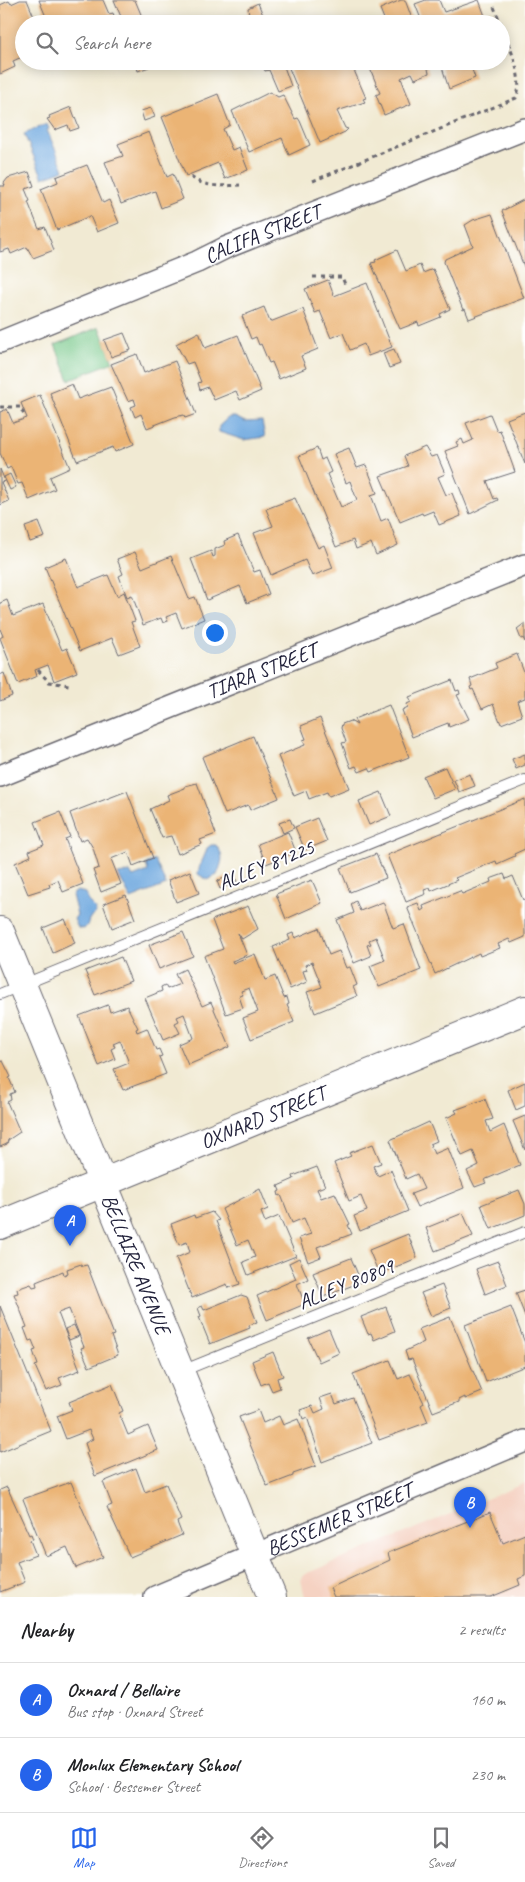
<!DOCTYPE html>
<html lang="en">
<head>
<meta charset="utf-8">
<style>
	body { margin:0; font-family:Caveat,sans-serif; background:#f6f6f6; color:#202124 }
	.you { position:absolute; left:214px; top:632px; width:18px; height:18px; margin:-12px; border:4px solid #fff; border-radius:50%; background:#1a73e8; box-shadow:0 0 0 8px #1a73e833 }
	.badge { display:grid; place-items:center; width:32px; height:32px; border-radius:50%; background:#2563eb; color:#fff; font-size:16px; font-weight:700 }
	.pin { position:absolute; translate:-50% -41px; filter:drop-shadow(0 1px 2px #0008) }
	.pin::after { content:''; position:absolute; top:26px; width:18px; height:15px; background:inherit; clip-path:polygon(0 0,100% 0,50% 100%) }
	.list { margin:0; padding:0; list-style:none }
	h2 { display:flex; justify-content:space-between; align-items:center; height:65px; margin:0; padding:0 20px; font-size:21px }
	h2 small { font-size:16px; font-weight:400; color:#757577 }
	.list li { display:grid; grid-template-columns:32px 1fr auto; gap:15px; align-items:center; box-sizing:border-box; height:75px; padding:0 20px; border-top:1px solid #e0e0e0 }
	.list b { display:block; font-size:19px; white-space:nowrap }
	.list p { margin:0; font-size:16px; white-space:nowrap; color:#757577 }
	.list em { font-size:16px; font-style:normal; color:#757577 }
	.icon { flex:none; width:28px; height:28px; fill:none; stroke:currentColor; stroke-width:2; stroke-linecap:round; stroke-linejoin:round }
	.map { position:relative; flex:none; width:525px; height:1597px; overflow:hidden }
	.search { position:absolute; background:#fff; box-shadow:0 2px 12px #0003; left:15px; right:15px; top:15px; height:55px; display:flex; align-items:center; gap:12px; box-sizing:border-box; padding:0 18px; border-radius:28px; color:#757577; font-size:19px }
	.sheet { height:215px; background:#fff }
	nav { display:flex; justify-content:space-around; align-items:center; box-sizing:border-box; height:70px; border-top:1px solid #e0e0e0; background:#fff; font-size:14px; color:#757577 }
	nav a { display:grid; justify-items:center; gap:2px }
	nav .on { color:#2563eb }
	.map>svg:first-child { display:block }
</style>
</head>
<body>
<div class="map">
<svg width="525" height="1597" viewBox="0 0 525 1597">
	<rect width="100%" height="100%" fill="#fff"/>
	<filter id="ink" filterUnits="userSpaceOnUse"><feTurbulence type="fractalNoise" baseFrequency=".02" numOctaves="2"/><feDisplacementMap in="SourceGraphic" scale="10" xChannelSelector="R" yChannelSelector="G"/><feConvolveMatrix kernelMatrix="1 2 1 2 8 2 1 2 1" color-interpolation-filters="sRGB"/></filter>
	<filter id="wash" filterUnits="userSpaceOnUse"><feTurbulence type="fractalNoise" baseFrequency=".0096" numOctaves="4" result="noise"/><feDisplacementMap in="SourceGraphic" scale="20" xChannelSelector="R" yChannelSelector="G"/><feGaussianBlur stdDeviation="1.12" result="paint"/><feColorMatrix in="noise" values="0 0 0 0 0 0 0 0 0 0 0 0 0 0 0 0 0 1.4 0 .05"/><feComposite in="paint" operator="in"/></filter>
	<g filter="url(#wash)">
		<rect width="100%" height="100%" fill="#f1ead3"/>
		<polygon fill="#f5d2c2" points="525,1483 525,1597 305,1597 301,1580 305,1574"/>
		<polygon fill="#76c788" stroke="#4c7462" points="99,327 113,362 69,380 55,345"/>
		<g fill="#6fa9df" stroke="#48668d">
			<polygon points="47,124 49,129 47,130 64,170 43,178 24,134"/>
			<polygon points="229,417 235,417 245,422 262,421 265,437 244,440 219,432 219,426"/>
			<path d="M211 845H216C225 856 222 862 217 875L207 880 198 874C198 867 205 857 207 848Z"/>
			<polygon points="155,860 166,885 131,899 118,874 130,872 133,877 148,871 146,864"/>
			<polygon points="77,891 86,893 88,901 96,909 95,914 89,919 88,924 84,929 78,928 74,919 77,915 72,895"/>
		</g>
		<g id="blocks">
			<g fill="#ebb474">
				<polygon points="20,0 27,0 37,24 24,24 24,56 13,61 15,67 0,74 0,5 9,1 11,4"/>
				<polygon points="39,0 103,0 109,14 113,13 117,24 49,24"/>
				<polygon points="114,0 135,0 145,24 124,24"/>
				<polygon points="401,0 405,0 414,24 386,24 380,9"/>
				<polygon points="426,0 439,0 444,12 479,0 488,24 423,24 415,4"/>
				<polygon points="258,3 265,20 250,24 248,8"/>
				<polygon points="135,61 147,61 149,67 138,71"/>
				<polygon points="261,61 282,61 291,86 278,91 269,70 265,71"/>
				<polygon points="286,61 350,61 366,98 363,99 365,102 337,111 345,128 348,129 345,132 320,143"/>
				<polygon points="367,61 426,61 429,73 415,79 412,73 401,78 411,104 384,115 376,95 380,93"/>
				<polygon points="440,61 469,61 475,78 449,89"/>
				<polygon points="270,92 278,97 283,95 295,119 298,118 300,121 310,145 289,155 282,138 249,152 232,111"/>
				<polygon points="218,94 230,125 223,129 232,150 239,147 248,170 225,179 218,163 186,176 162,117"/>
				<polygon points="71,107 79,128 70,131 68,125 55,130 47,119 50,118 49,116"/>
				<polygon points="151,108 155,117 144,121 141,111"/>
				<polygon points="149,132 167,177 173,174 183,199 161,208 155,191 121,204 105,162 123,156 118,144"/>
				<polygon points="87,165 103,203 109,200 119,223 97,232 90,216 57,230 41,189 58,182 56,177"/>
				<polygon points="29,172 34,186 25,189 30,201 28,202 39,229 45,227 54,250 33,258 27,247 11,254 9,249 0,252 0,186 5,186 4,183 8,178"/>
				<polygon points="525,199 525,269 502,211"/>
				<polygon points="492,214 524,298 469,319 465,309 463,310 444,262 445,259 473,246 465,225 473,220"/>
				<polygon points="397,250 406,271 420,265 423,273 433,269 450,309 440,314 441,317 419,326 418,322 400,329 371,263 376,262 375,260"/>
				<polygon points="328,280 334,296 367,283 392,347 368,356 364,344 350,350 343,333 331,338 320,311 315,313 305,289"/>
				<polygon points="264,307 270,322 303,309 318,349 301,356 306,368 279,379 272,362 269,363 261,344 259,345 256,337 251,339 242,316"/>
				<polygon points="199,332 205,348 238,335 261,391 240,400 236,391 214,400 208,387 200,390 198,383 201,382 193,362 187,364 176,344"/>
				<polygon points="124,333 131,350 111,357 104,340"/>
				<polygon points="394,349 400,364 389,368 383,353"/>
				<polygon points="137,354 144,373 175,361 196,414 185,418 184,415 175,417 147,428 141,414 135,417 131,407 136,405 134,399 128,401 111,364"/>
				<polygon points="72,384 78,399 111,387 134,444 115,452 113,447 77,461 50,393"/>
				<polygon points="40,395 70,468 50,477 55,489 29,500 22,483 18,484 11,467 7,469 0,453 0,412 7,409 13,423 27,418 21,403"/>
				<polygon points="525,412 525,464 507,419"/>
				<polygon points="490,414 497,431 500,430 515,472 487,481 494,499 497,498 498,500 470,514 445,451 458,446 456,442 462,439 464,444 473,440 466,423"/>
				<polygon points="425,447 431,457 437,455 445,474 438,477 446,495 452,493 461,516 439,525 433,511 423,515 422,513 400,522 380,476 408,466 404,456"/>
				<polygon points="317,448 321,460 325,458 331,472 327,474 341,507 357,500 350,481 346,483 334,454 349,448 357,468 366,465 377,493 371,495 381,521 388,518 398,545 376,555 371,543 356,549 353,540 336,547 299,456"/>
				<polygon points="0,469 5,481 1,482 9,501 0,505"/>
				<polygon points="10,474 16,487 10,490 4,477"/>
				<polygon points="295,498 318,548 324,545 333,568 312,576 305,560 271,575 254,533 273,526 266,509"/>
				<polygon points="39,522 45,537 30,542 25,527"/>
				<polygon points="238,535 254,572 260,570 269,594 247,603 240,586 207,600 191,559 211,551 213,557 215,556 215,549 225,545 224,541"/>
				<polygon points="135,552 142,568 171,556 189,599 195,597 204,619 182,628 176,613 166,617 168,621 163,623 161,618 143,625 132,595 127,597 119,576 123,574 117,559"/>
				<polygon points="66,558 78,587 108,575 117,596 124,592 135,621 131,622 140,646 119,654 112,638 80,651 45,567"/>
				<polygon points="7,600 13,616 43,604 62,650 67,648 77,672 54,681 48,665 35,670 37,676 18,684 0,638 3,636 0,629 0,603"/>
				<polygon points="525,623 525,642 523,638 521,639 517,629"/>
				<polygon points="517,654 525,675 525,698 517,701 522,716 501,724 493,704 482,709 473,689 471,690 470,687 472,686 470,679 497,668 495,663"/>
				<polygon points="4,673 12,696 0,701 0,675"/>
				<polygon points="452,680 456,691 459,690 460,694 457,695 469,719 449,727 448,723 412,737 402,710 408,707 407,704 411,702 409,697"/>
				<polygon points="389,705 409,757 371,772 369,768 359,772 356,766 351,768 342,743 346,742 341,728 342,724 350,721 357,725 354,719"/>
				<polygon points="320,718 349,788 329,796 327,792 309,799 306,791 294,796 278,756 305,745 303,740 306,739 301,726"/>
				<polygon points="253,736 279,798 250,810 248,805 225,814 202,757"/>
				<polygon points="525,754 525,765 516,769 512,759"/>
				<polygon points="445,767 455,789 433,798 423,776"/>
				<polygon points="470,774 475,786 459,792 454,780"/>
				<polygon points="197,783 216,834 200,840 202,844 178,854 171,836 162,838 150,809 169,800 167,795 185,788 185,786"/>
				<polygon points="127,791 153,858 133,866 128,852 111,859 121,884 101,892 93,870 99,868 93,848 87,838 80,841 70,813"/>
				<polygon points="381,792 391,816 369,825 359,801"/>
				<polygon points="525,799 525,849 514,854 515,856 497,864 496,861 455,878 457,880 431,891 430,888 424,890 426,894 406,902 387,855"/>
				<polygon points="60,812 70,837 65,839 83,884 63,892 58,880 49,884 50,887 28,894 15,863 31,856 29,851 44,845 35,822"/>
				<polygon points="317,818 327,841 305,850 295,827"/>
				<polygon points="290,819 294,828 283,833 279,823"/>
				<polygon points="288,832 296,852 266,864 258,844"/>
				<polygon points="376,854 386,878 350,892 340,868"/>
				<polygon points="190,871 199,893 176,902 168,880"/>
				<polygon points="234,874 237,882 220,889 217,881"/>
				<polygon points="504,874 506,879 513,876 523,900 525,899 525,937 511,943 509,939 498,944 500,948 480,956 479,953 435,974 407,907 418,903 421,911 424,909 423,906 460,891 462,894 491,882 490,879"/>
				<polygon points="312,880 322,903 286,919 276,894"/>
				<polygon points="126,895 135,919 112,928 103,904"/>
				<polygon points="356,901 360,911 383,902 393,928 404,924 421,970 379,987 370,966 385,960 376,937 369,940 371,944 367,945 371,956 354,963 337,920 354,913 351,904"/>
				<polygon points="248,906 258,929 242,939 238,933 247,955 232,961 233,963 255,954 265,980 275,976 284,998 287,997 289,1004 287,1005 294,1022 251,1039 243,1018 258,1012 249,988 241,991 243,995 239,996 243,1008 226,1014 204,956 223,949 212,920"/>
				<polygon points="65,919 75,943 53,953 43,928"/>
				<polygon points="319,928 329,955 339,951 346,968 350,967 357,985 353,987 357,996 315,1013 307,992 322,987 312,962 305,965 307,970 303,971 307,982 290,989 273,947 290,940 288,935 293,933 295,938"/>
				<polygon points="183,932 193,956 159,969 149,945"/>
				<polygon points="121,957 131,981 95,995 85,971"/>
				<polygon points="185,969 202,1006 211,1002 230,1047 188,1065 179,1044 193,1038 184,1014 177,1017 179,1021 175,1023 180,1033 163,1040 145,998 162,991 161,987 165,985 167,989 180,984 175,974"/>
				<polygon points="108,1005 110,1012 127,1006 138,1028 136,1029 137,1032 147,1028 156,1050 159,1049 162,1056 159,1057 166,1074 123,1090 114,1069 129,1063 120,1040 113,1043 115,1047 111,1049 115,1059 99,1066 79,1016"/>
				<polygon points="3,1061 11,1077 9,1078 15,1092 10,1094 11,1100 7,1102 20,1132 8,1140 7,1144 0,1147 0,1062"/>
				<polygon points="525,1082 525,1106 516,1110 508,1090"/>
				<polygon points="485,1099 493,1119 486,1121 490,1132 504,1125 520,1165 484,1180 486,1183 475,1187 467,1171 479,1165 473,1151 462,1156 446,1118 457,1113 455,1110"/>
				<polygon points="525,1116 525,1150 513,1121"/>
				<polygon points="429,1122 437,1141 430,1144 434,1154 448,1148 464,1188 417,1207 411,1194 424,1189 417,1174 406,1179 390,1140"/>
				<polygon points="373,1144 381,1163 373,1166 378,1176 391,1170 408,1211 360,1231 354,1216 367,1211 361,1196 349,1201 334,1163 351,1156 349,1153"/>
				<polygon points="317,1167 325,1186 317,1189 321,1198 335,1193 350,1224 348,1225 352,1234 317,1247 321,1257 308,1262 299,1238 311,1234 304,1218 292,1223 281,1195 279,1196 278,1192 280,1191 278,1186 294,1179 293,1176"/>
				<polygon points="260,1189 268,1209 261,1212 265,1222 279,1216 296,1256 248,1275 243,1262 255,1257 248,1240 237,1245 222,1209"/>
				<polygon points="519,1190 525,1204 525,1215 491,1229 481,1205"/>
				<polygon points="212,1212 219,1220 216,1221 240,1284 228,1288 227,1284 192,1298 176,1258 190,1252 187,1242 179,1245 171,1224 194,1215 195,1218"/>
				<polygon points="463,1213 473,1236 435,1251 426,1228"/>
				<polygon points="408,1234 417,1258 379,1274 369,1250"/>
				<polygon points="299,1258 308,1279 297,1284 305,1304 267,1320 257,1296 296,1279 289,1263"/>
				<polygon points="351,1258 361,1282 323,1297 313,1273"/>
				<polygon points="498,1261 507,1285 485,1294 476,1269"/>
				<polygon points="81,1264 82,1266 87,1265 114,1335 111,1336 118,1355 89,1367 81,1348 84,1347 69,1309 58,1313 80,1370 59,1378 62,1385 46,1391 35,1366 38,1365 33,1351 36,1350 32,1340 29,1341 24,1328 27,1327 14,1294 18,1293 17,1289 31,1284 33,1287 37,1286 36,1282 63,1271 64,1275 68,1273 67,1269"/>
				<polygon points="442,1285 451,1308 431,1316 421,1293"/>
				<polygon points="525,1290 525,1316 516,1293"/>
				<polygon points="241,1295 247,1297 257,1322 249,1325 250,1328 210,1344 199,1317 201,1316 198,1308 202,1306 204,1310"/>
				<polygon points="0,1306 51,1431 0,1452"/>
				<polygon points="386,1307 395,1331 374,1340 371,1333 368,1334 361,1317"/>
				<polygon points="511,1307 525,1343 525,1366 486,1382 465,1325"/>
				<polygon points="450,1317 482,1392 465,1399 465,1397 459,1400 459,1402 433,1412 412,1359 408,1360 405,1351 424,1342 419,1329"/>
				<polygon points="74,1325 79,1336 69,1340 65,1329"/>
				<polygon points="329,1329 339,1353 319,1362 308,1338"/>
				<polygon points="273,1352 283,1376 277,1378 280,1388 272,1391 268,1382 261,1385 252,1361"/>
				<polygon points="390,1360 398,1379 410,1374 424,1403 421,1405 428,1422 379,1440 353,1374"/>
				<polygon points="112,1384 123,1411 119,1413 128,1435 148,1426 158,1450 95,1476 86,1453 88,1452 85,1443 93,1439 89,1430 66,1439 57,1416 72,1410 69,1402"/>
				<polygon points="332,1394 336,1404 353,1398 372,1443 322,1462 307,1417 303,1419 300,1410 312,1406 315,1413 324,1409 320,1398"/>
				<polygon points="258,1410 263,1423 279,1416 283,1425 298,1419 316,1466 293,1474 293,1476 267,1486 239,1417"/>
				<polygon points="136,1468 145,1492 166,1484 181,1520 177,1522 182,1535 130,1557 107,1507 112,1505 103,1482"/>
				<polygon points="71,1482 103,1557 76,1568 67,1547 46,1556 23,1499"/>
				<polygon points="7,1487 29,1535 31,1534 33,1539 30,1540 36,1555 17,1562 25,1582 0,1592 0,1490"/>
				<polygon points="490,1512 503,1543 525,1534 525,1576 518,1579 520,1585 491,1597 334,1597 330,1588 390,1560 388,1553"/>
			</g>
		</g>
	</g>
	<g filter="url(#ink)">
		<use href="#blocks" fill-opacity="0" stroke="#6a6870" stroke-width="1"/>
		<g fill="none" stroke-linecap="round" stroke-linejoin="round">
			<defs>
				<g id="lane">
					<polyline points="0,994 525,780"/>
					<polyline points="182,1371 525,1232"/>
				</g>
				<g id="street">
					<path id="s1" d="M0 342 197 262 225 248 525 129"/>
					<path id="s2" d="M0 776 525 565"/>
					<path id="s3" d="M155 1597 525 1441"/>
				</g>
				<g id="secondary">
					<path id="s4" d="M0 931 272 1597"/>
					<path id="s5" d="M0 1225 525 1010"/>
				</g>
			</defs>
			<use href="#lane" stroke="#6a6870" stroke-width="12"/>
			<use href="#street" stroke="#6a6870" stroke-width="24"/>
			<use href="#secondary" stroke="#6a6870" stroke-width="30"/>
			<g stroke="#6a6870" stroke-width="3" stroke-dasharray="4 4" stroke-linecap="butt">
				<polyline points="494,7 501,24"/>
				<path d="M191 177C205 188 223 186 240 185"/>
				<path d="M313 181 516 98C525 79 509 45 501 25"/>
				<polyline points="313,277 342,277 346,287"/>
				<polyline points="0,407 20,407 25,417"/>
				<polyline points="38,670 49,682 69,685"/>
			</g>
			<use href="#lane" stroke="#fff" stroke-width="10"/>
			<use href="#street" stroke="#fff" stroke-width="21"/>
			<use href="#secondary" stroke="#fff" stroke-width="28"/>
		</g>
	</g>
	<g text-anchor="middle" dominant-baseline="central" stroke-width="4" stroke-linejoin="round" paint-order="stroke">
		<g font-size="21" fill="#22223b" stroke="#fff">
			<text stroke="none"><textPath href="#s1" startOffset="284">CALIFA STREET</textPath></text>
			<text stroke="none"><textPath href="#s2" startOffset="282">TIARA STREET</textPath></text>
			<text transform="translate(266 865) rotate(-22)">ALLEY 81225</text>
			<text stroke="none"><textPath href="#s5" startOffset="284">OXNARD STREET</textPath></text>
			<text stroke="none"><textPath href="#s4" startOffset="360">BELLAIRE AVENUE</textPath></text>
			<text transform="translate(346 1284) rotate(-22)">ALLEY 80809</text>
			<text stroke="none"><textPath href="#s3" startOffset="200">BESSEMER STREET</textPath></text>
		</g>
	</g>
</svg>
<div class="you"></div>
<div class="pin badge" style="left:70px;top:1246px">A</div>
<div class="pin badge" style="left:470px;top:1528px">B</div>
<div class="search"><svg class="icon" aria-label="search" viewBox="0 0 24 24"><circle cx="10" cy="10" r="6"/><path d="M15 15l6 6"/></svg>Search here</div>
</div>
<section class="sheet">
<h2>Nearby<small>2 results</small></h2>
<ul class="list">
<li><span class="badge">A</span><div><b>Oxnard / Bellaire</b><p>Bus stop · Oxnard Street</p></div><em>160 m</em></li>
<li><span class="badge">B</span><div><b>Monlux Elementary School</b><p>School · Bessemer Street</p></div><em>230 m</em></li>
</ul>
</section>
<nav>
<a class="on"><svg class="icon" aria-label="map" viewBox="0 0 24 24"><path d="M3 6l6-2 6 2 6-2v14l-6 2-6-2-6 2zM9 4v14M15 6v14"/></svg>Map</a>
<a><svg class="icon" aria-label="directions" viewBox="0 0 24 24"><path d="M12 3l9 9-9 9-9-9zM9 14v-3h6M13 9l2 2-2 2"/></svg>Directions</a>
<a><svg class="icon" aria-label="saved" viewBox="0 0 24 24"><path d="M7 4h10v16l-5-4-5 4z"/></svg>Saved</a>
</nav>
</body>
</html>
